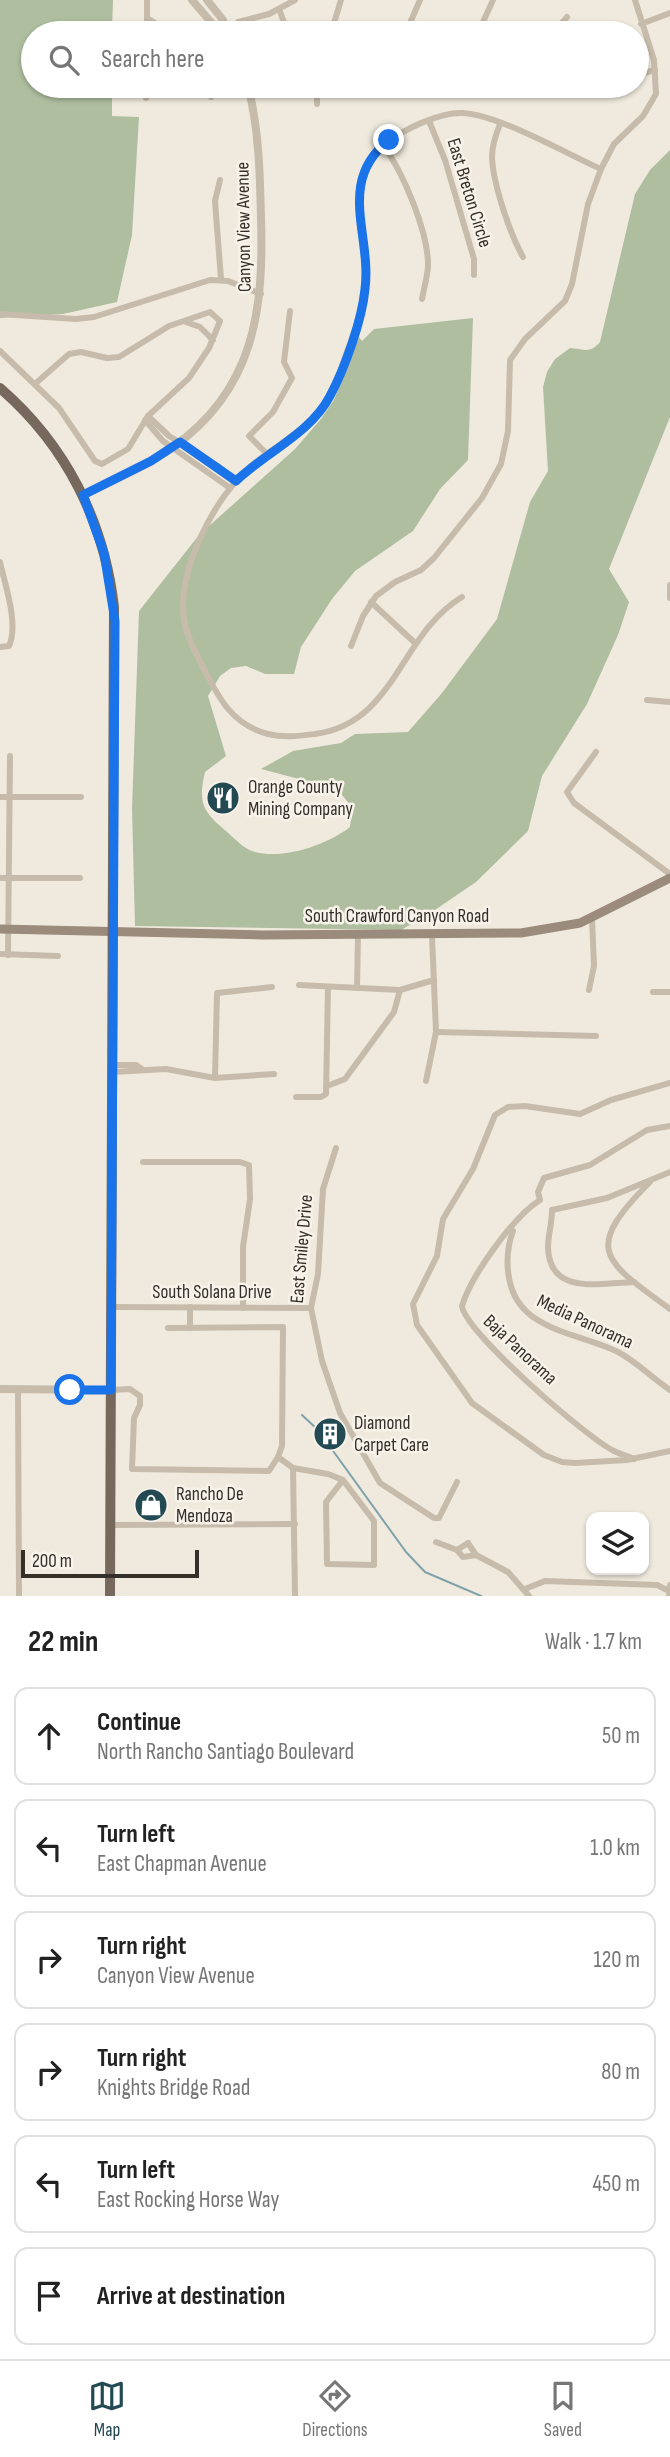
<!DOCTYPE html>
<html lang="en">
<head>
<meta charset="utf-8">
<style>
	body { margin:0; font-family:"Sofia Sans Condensed",sans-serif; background:#f6f6f6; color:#222 }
	.controls { position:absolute; right:21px; bottom:21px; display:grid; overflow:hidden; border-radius:14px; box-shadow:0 2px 5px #0004 }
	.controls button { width:63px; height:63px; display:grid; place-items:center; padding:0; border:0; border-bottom:2px solid #e0e0e0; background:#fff; color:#222; font:35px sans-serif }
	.scale { position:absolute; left:21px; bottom:18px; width:178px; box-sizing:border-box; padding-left:7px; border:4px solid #352f29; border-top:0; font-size:19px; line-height:24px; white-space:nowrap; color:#352f29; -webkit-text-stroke:5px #f8f3ea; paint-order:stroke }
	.stop { position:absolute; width:21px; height:21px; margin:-16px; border:5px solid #1a73e8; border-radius:50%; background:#fff }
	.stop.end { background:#1a73e8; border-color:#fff; box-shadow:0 2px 7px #0008 }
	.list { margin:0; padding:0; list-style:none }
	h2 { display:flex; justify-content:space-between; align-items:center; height:91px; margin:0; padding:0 28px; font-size:30px }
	h2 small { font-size:23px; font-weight:400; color:#767676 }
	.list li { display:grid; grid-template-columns:46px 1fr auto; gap:21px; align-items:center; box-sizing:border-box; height:98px; margin:0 14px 14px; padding:0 14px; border:2px solid #e0e0e0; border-radius:14px }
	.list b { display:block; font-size:26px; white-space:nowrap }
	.list p { margin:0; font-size:23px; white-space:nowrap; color:#767676 }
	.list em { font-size:23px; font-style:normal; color:#767676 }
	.icon { flex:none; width:38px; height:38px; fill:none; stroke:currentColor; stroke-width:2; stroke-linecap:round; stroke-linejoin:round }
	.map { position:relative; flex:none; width:670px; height:1596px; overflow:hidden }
	.search { position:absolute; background:#fff; box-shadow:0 2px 5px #0004; left:21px; right:21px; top:21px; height:77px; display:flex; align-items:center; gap:18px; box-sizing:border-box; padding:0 24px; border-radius:38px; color:#767676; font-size:26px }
	.sheet { height:763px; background:#fff }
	nav { display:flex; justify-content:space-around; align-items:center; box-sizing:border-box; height:98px; border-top:2px solid #e0e0e0; background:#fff; font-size:19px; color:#767676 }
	nav a { display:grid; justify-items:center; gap:4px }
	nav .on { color:#234953 }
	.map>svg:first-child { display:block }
</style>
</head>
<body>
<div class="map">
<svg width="670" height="1596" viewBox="0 0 670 1596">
	<rect width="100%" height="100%" fill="#f0eade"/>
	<g fill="#afbe9f">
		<polygon points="0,0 113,0 112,33 33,33 33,86 112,86 112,116 139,117 132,235 117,302 63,314 0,318"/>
		<path d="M670 150V417L609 569 629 602 618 635 587 704 542 776 528 831 476 882 432 912 401 930 135 926 132 809 139 611 199 535 295 449 321 419 334 400 359 337 362 341 374 329 473 318 468 460 440 489 413 531 355 571 332 599 301 647 294 674H265L246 666 231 668 220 676 208 696 226 756 205 772C198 802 202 811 226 831 234 838 243 848 252 851 281 861 327 845 350 827L352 807 337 789 261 769 293 751 341 743 355 734 408 732 442 693 497 619 530 502 548 471 543 387 547 372 555 359 570 348C584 349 590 354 600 342L635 194 650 170Z"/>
	</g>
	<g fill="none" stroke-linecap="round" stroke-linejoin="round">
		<polyline stroke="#7fa2aa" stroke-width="2" points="302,1415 318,1430 406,1552 425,1572 481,1596"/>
		<g stroke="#c7bcab" stroke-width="6">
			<polyline points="279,9 288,33"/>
			<polyline points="147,18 171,33"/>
			<polyline points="238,22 269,14 295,0"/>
			<polyline points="641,24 670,13"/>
			<polyline points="147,33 147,0"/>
			<polyline points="331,33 341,0"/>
			<polyline points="410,33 410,23 420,0"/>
			<polyline points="478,33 493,0"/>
			<polyline points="553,33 567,17"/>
			<polyline points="637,75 655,70"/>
			<polyline points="207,86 211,97"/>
			<polyline points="544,86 573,90 602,86"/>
			<polyline points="146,98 146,86"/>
			<polyline points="317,104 317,86"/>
			<polyline points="429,121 445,160 474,259 474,275"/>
			<path d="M500 124C496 134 492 146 492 157 493 184 510 234 523 257"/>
			<path d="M383 145C403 172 429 233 428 267 427 278 424 288 422 299"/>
			<polyline points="220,180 215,201 221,279"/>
			<polyline points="0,314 76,319 94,317 210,280 228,281 261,294"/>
			<polyline points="186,322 200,327 213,340"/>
			<polyline points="0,351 59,408 95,461 102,464 128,449 148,416 189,378 209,348 220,321 210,312 169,326 119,357 107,358 81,352 69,354 36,383"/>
			<polyline points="148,416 169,436 218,466 236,481"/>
			<polyline points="145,420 163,441 230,488"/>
			<polyline points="267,454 249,436 273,412 292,378 284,362 290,311"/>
			<path d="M0 562C5 585 19 624 9 646L0 647"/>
			<polyline points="670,585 670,598"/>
			<path d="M462 597C399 635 396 723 315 734 299 736 284 738 268 734 233 725 219 699 204 669 196 653 187 638 184 620 177 569 214 499 251 466 273 447 302 433 320 410 333 395 339 375 345 357 353 335 363 312 365 288 370 240 338 179 386 143 405 129 439 112 463 113 499 115 565 153 601 169"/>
			<polyline points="371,602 415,643"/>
			<polyline points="351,646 363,616 376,596 395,582 421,570 434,558 482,498 501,464 508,431 510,360 525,339 565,301 572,284 588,204 601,169 614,144 643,116 656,94 654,60 635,0"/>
			<polyline points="647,700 670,702"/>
			<polyline points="596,752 567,792 574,803 670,874"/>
			<polyline points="0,797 81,797"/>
			<polyline points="0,878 80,878"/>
			<polyline points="0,954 58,956"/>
			<polyline points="8,955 10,756"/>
			<polyline points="299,985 400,990 434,980"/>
			<polyline points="357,988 358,935"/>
			<polyline points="589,990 594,966 592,918"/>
			<polyline points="653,992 670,992"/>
			<polyline points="436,1032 596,1036"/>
			<polyline points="113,1065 136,1065 142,1069"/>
			<polyline points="113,1072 166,1069 215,1078 274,1074"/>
			<polyline points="215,1078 217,993 272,987"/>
			<polyline points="426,1081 436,1032 432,935"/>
			<polyline points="670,1083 611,1100 580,1114 525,1106 508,1107 495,1115 473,1169 443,1219 437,1256 413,1304 417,1325 472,1403 544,1455 562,1462 575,1463 627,1460 670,1451"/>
			<polyline points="327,1086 345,1079 394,1012 400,990"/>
			<polyline points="296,1097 321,1097 326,1094 328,987"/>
			<polyline points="336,1148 323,1189 318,1274 311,1308 322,1361 340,1413 380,1483 434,1518 439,1518 457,1482"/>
			<polyline points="143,1162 240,1162 249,1165 250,1199 243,1247 243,1308"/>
			<path d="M650 1182C582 1250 603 1260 670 1309"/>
			<path d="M552 1210C552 1223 548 1235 548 1248 550 1296 600 1283 634 1282"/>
			<polyline points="552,1210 607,1198 670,1172"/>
			<path d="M513 1231C507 1247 506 1261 509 1278 518 1331 577 1332 618 1352 637 1362 652 1378 670 1390"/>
			<polyline points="111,1307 311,1308"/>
			<polyline points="168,1328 283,1327 282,1446 278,1457"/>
			<polyline points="190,1328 190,1307"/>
			<polyline points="18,1390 19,1596"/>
			<polyline points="111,1390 130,1389 140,1396 140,1405 134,1418 132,1469 269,1471 278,1457 293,1468 295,1596"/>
			<path d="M634 1459C628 1456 620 1454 614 1451 587 1438 465 1332 462 1306 471 1276 513 1217 540 1200L538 1192 544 1178 590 1165 647 1130 670 1126"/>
			<polyline points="293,1468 328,1474 343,1480 374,1521 374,1565 327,1564 326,1502 343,1480"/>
			<polyline points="110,1525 295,1524"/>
			<polyline points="436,1542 457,1550 463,1557 476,1555"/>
			<polyline points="457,1550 468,1543 476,1555"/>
			<polyline points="476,1555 508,1572 529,1596"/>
			<polyline points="525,1589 545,1581 657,1585 667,1590"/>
			<polyline points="669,1596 670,1585"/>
		</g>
		<g stroke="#c7bcab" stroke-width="8">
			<polyline points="192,0 216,28 225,31"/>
			<polyline points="207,0 223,20 226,33"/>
			<path d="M83 495C113 480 146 467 173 447 254 390 264 310 261 219 260 174 259 129 248 86"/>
			<polyline points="0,1389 111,1390"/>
		</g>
		<polyline stroke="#9a8b7c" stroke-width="9" points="0,929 262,935 521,933 580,923 670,878"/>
		<path stroke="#76685c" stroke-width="10" d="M0 388C66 445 104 521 114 607L110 1596"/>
	</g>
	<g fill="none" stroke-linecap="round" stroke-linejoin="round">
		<path stroke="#1a73e8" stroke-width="9" d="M70 1390H111L115 621 104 553 83 495 151 461 180 442 236 481C265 453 311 433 330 396 345 368 362 320 365 289 372 235 336 182 389 140"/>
	</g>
	<defs>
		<symbol id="restaurant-disc" viewBox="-11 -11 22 22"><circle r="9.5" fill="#234953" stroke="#f8f3ea"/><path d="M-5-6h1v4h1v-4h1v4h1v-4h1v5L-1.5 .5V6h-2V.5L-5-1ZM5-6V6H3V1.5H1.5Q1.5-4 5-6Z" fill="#fff"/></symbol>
		<symbol id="building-disc" viewBox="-11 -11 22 22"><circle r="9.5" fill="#234953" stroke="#f8f3ea"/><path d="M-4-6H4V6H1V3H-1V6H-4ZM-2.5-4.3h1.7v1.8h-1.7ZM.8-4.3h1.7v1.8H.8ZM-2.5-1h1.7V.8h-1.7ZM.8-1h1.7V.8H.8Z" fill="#fff"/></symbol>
		<symbol id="shop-disc" viewBox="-11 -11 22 22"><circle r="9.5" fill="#234953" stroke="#f8f3ea"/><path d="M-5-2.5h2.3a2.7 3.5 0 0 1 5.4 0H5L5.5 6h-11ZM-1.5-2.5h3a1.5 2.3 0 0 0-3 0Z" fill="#fff"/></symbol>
	</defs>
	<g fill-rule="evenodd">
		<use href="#restaurant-disc" x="204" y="779" width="38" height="38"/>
		<use href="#building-disc" x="311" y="1415" width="38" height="38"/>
		<use href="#shop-disc" x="132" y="1486" width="38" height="38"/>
	</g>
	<g text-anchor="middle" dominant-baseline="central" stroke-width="5" stroke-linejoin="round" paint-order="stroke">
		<g font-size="19" fill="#352f29" stroke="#f8f3ea">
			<text transform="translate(469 193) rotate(73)">East Breton Circle</text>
			<text transform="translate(244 227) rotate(-91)">Canyon View Avenue</text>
			<text x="397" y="916">South Crawford Canyon Road</text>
			<text transform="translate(302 1249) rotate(-85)">East Smiley Drive</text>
			<text x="212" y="1292">South Solana Drive</text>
			<text transform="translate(585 1322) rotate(25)">Media Panorama</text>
			<text transform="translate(520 1350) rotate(43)">Baja Panorama</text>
		</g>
		<g font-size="19" fill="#352f29" stroke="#f8f3ea" text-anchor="start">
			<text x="248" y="787">Orange County<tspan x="248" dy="22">Mining Company</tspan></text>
			<text x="354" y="1423">Diamond<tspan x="354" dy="22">Carpet Care</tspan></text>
			<text x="176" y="1494">Rancho De<tspan x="176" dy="22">Mendoza</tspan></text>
		</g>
	</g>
</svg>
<div class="controls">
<button><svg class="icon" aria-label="layers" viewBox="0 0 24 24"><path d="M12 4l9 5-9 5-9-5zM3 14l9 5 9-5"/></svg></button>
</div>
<div class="scale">200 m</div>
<div class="stop" style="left:70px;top:1390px"></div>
<div class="stop end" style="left:389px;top:140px"></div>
<div class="search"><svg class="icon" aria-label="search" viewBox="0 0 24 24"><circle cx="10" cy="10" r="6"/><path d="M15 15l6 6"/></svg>Search here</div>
</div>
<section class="sheet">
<h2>22 min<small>Walk · 1.7 km</small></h2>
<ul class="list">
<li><svg class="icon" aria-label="ahead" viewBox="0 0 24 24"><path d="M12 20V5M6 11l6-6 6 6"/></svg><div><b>Continue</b><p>North Rancho Santiago Boulevard</p></div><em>50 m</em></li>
<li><svg class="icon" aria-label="left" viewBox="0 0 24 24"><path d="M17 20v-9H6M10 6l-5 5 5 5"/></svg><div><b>Turn left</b><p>East Chapman Avenue</p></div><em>1.0 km</em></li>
<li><svg class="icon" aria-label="right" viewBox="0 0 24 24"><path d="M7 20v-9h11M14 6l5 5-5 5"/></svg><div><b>Turn right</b><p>Canyon View Avenue</p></div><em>120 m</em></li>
<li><svg class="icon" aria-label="right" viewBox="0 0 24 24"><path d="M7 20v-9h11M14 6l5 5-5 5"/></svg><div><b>Turn right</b><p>Knights Bridge Road</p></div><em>80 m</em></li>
<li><svg class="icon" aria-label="left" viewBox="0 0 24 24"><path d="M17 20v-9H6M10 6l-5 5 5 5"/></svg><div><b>Turn left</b><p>East Rocking Horse Way</p></div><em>450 m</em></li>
<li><svg class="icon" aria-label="arrive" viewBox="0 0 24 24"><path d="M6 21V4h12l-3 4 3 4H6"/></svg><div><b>Arrive at destination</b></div></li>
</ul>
</section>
<nav>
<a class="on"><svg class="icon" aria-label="map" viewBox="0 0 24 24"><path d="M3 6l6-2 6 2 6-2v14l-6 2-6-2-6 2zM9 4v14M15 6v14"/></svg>Map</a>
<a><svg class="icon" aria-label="directions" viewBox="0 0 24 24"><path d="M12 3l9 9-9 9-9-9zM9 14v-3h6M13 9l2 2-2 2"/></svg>Directions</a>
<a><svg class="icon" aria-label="saved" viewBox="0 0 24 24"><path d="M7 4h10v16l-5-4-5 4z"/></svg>Saved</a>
</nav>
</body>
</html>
